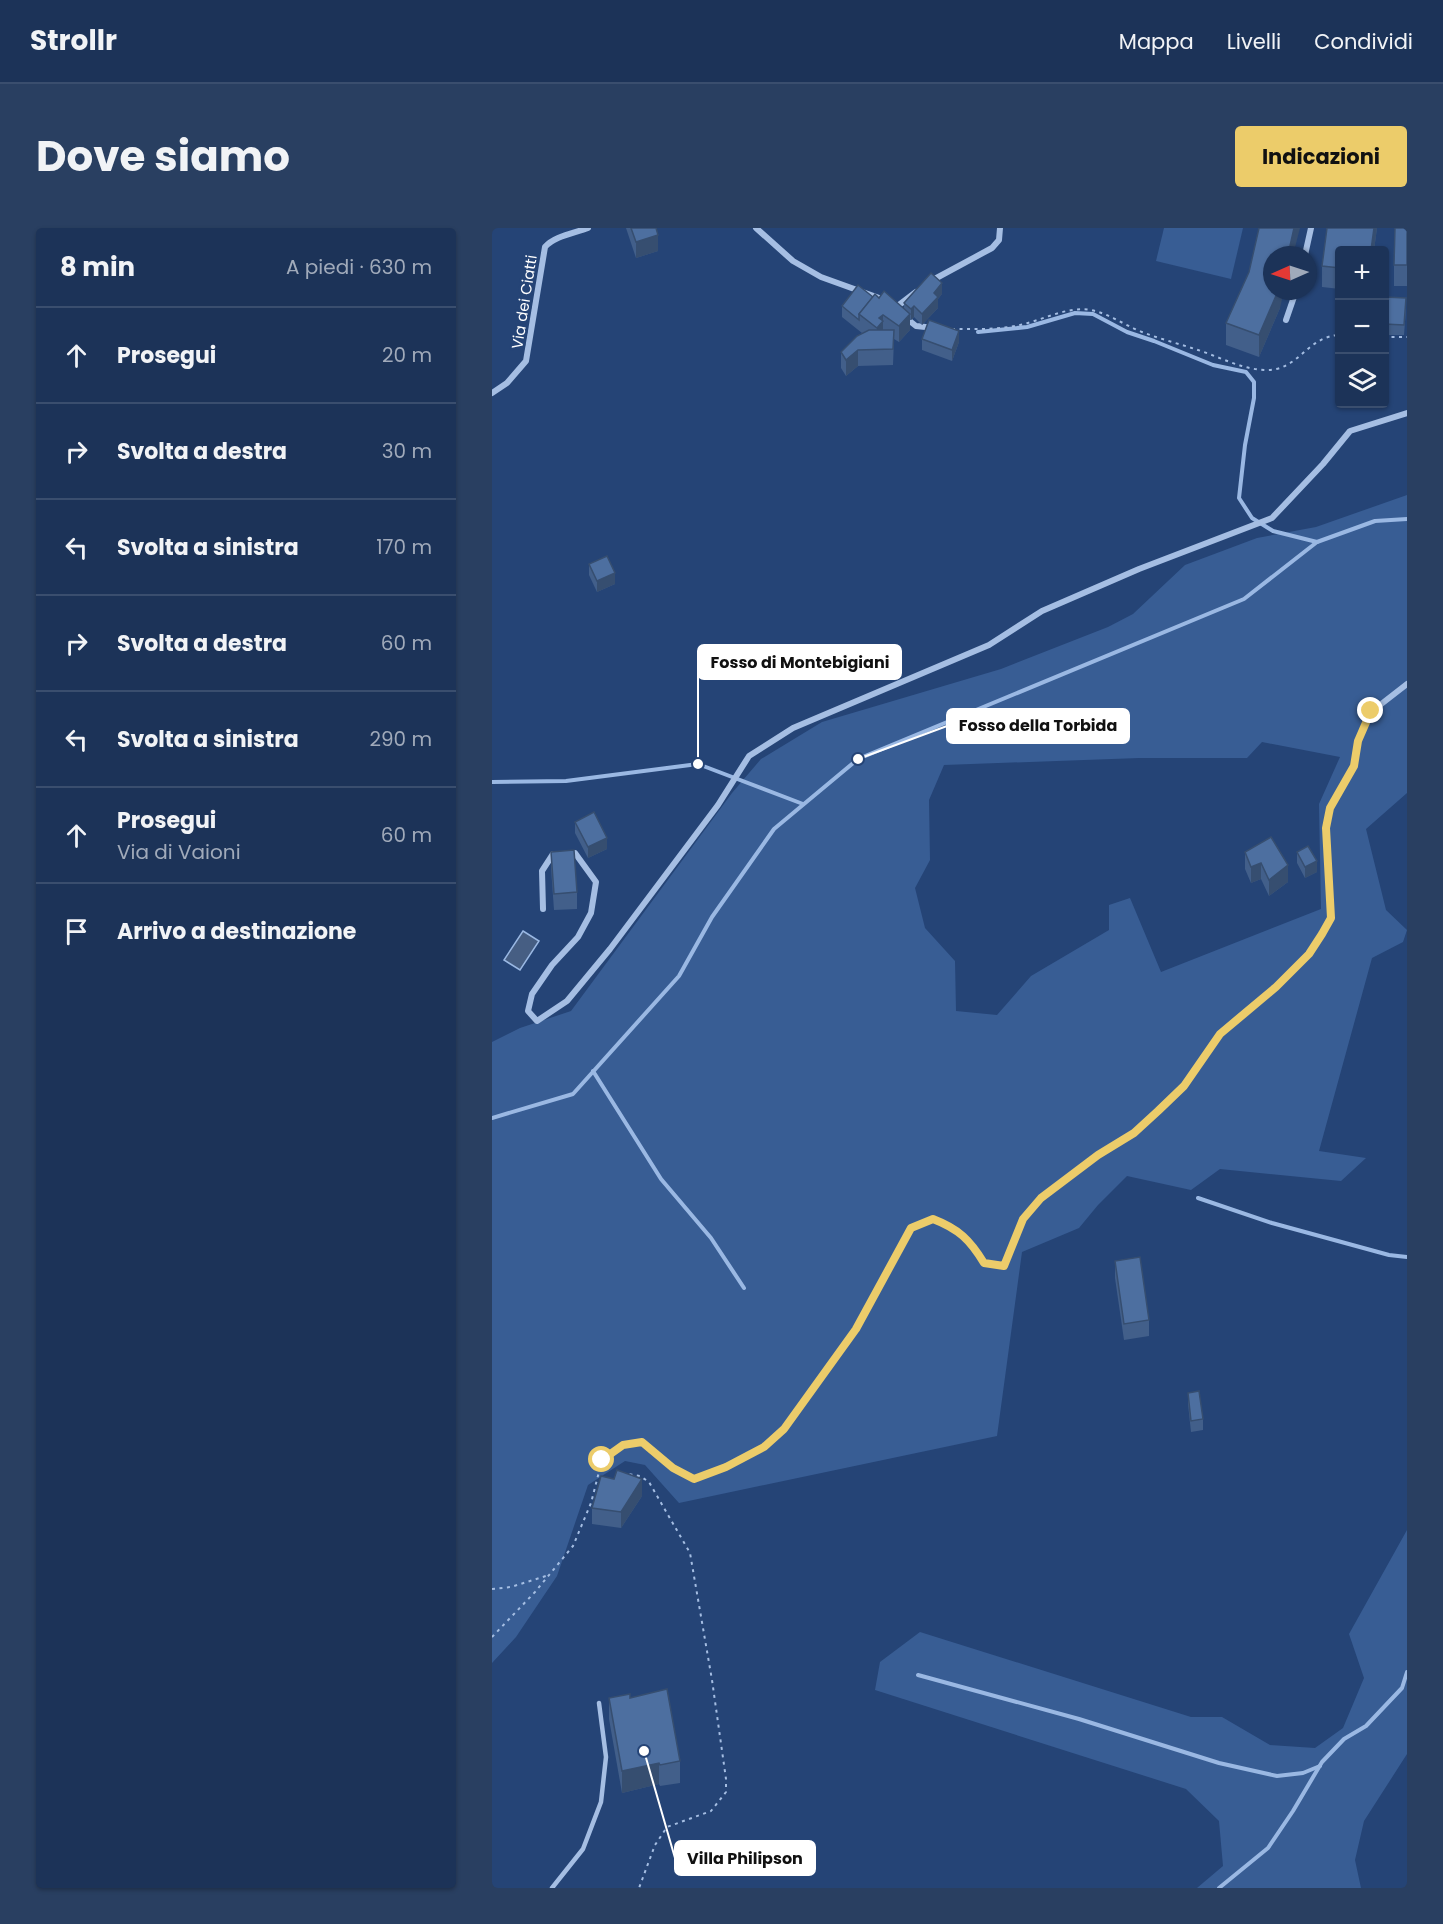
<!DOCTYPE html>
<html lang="it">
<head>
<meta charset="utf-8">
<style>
	body { margin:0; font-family:Poppins,sans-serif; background:#293f61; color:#f1f3f6 }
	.controls { position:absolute; right:18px; top:18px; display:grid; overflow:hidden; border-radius:6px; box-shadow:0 2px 4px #0004 }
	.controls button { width:54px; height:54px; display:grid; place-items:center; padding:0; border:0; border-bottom:2px solid #3a4e6e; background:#1c3358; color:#f1f3f6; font:30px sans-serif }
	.compass { position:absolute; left:771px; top:18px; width:54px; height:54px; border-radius:50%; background:#1c3358; box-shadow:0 2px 4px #0004; rotate:267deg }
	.stop { position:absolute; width:18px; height:18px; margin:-14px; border:4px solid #eccc6a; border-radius:50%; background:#fff }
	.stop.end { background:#eccc6a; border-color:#fff; box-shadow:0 2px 6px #0008 }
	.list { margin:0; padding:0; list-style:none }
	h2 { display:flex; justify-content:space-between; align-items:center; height:78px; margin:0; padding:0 24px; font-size:26px }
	h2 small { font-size:20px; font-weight:400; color:#a0aaba }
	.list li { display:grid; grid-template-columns:39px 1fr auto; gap:18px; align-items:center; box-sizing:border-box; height:96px; padding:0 24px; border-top:2px solid #3a4e6e }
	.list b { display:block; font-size:22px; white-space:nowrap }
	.list p { margin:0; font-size:20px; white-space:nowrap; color:#a0aaba }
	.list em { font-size:20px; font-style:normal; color:#a0aaba }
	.icon { flex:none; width:33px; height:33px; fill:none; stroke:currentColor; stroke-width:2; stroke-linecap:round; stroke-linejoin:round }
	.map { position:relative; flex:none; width:915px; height:1660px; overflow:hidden; border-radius:6px }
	header { display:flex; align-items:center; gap:36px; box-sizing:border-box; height:84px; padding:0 30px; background:#1c3358; border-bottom:2px solid #3a4e6e }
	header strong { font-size:28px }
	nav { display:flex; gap:33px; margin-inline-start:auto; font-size:21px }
	.intro { display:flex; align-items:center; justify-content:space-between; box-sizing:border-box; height:144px; padding:0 36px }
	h1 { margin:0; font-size:42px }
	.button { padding:15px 27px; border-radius:6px; background:#eccc6a; color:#111; font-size:21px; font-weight:700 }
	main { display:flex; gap:36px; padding:0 36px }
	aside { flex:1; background:#1c3358; border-radius:6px; box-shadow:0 2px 4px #0004 }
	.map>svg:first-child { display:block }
</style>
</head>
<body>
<header>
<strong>Strollr</strong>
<nav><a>Mappa</a><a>Livelli</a><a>Condividi</a></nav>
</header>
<div class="intro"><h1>Dove siamo</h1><a class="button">Indicazioni</a></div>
<main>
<aside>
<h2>8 min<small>A piedi · 630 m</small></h2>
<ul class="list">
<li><svg class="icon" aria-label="ahead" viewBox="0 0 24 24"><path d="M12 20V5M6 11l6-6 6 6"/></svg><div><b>Prosegui</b></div><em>20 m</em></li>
<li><svg class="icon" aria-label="right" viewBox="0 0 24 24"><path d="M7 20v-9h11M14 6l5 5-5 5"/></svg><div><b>Svolta a destra</b></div><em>30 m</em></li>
<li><svg class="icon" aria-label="left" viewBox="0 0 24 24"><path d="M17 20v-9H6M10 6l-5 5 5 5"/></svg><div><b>Svolta a sinistra</b></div><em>170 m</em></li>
<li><svg class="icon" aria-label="right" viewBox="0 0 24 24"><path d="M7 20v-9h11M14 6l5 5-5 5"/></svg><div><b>Svolta a destra</b></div><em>60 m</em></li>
<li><svg class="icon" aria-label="left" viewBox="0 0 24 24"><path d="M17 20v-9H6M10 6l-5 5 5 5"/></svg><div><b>Svolta a sinistra</b></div><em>290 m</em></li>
<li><svg class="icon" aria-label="ahead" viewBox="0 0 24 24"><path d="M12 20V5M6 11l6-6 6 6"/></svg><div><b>Prosegui</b><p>Via di Vaioni</p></div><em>60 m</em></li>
<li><svg class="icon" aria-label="arrive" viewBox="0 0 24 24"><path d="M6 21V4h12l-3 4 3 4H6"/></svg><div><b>Arrivo a destinazione</b></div></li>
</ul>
</aside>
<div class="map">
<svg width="915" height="1660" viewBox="0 0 915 1660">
	<rect width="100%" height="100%" fill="#254476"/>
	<g fill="#385d94" fill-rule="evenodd">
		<polygon points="672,0 751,0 739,51 664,33"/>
		<path d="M915 267V565L874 601 894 682 915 702 911 714 880 730 827 923 874 930 849 953 728 941 699 962 635 948 606 977 587 1000 530 1024 505 1208 187 1275 153 1237 133 1233 96 1257 65 1348 24 1409 0 1435V814L28 800 79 783 240 565 269 531 330 494 509 441 616 399 641 386 693 337 765 310 824 299ZM770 514 848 529 827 576 829 681 669 744 638 670 617 677V702L539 748 505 787 464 783 463 733 433 700 423 660 438 632 437 572 452 537 647 530H755Z"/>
		<polygon points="915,1302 915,1526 872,1593 863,1632 869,1660 705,1660 731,1638 727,1593 694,1561 383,1462 388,1434 428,1404 699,1489 730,1489 778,1517 823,1520 851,1500 872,1450 857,1406"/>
	</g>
	<polygon fill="#465e83" stroke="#9ab8e3" stroke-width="1.5" points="31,703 47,713 28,742 12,732"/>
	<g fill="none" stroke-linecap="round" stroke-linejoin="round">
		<g stroke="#9ab8e3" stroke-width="4">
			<polyline points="486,104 535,99 583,85 601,86 635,104 662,113 721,137 754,144 762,154 762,170 753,217 747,270 760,290 781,303 825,314"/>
			<polyline points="0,554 74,553 206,536 311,576"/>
			<polyline points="101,843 169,951 219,1010 252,1060"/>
			<polyline points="0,890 81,866 187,748 220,689 282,601 366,531 752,371 825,314 883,293 915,291"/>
			<polyline points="706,970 780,995 897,1027 915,1029"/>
			<polyline points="426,1447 587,1491 727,1535 785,1548 811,1545 828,1538"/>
			<polyline points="727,1660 776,1620 801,1583 830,1534 852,1511 874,1498 910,1460 915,1444"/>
		</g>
		<g stroke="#a5bee3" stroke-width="2" stroke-dasharray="3 4.5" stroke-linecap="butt">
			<path d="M460 101C483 101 506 102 528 97 551 92 575 78 599 82 618 86 632 97 650 104 668 111 688 116 706 122 728 129 749 141 772 142 807 144 814 108 848 107"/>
			<polyline points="892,109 915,109"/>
			<polyline points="130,1245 148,1248 157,1254 198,1325 220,1452 234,1551 234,1564 219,1583 175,1599 163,1617 147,1660"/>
			<polyline points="0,1361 19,1359 57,1347"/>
			<path d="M0 1409 43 1364 81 1318 99 1275 110 1232 131 1217 150 1214 181 1240 203 1251 234 1238 272 1219 292 1201 364 1101 419 1000 441 991C467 1001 478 1012 492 1035L512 1038C518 1023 523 1005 531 991 548 963 606 927 634 910"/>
		</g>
		<polyline stroke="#a5bee3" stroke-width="4.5" points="60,1660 91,1621 109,1574 114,1529 107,1475"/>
		<g stroke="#a5bee3" stroke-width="6">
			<polyline points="264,0 301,33 329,49 390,71"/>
			<polyline points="813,27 819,0"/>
			<polyline points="437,54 500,20 507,12 508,0"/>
			<polyline points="403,80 424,64"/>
			<polyline points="414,90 424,98 443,100"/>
			<polyline points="794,92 804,63"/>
			<path d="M0 165 15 155 34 133 53 19C62 8 83 5 96 0"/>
			<polyline points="75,625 83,625 104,654 99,685 86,709 60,737 40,766 36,783 45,793 75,773 118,721 226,577 257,528 301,500 497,417 550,383 647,341 780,290 831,236 858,203 915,185"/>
			<polyline points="51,681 50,643 61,626 65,626"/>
			<polyline points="642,905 692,858 728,806 784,759 817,726 830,706 839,690 834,600 838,580 862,538 866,513 879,484 915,456"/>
		</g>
	</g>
	<g fill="#425f8a">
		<polygon points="134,0 164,0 166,23 144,30"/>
		<polygon points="835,0 885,0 882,22 848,22 848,61 830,59 830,38"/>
		<polygon points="915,0 915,58 902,58 902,37"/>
		<polygon points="450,66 446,71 446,80 430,97 422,89 419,92 418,92 418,102 407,114 402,111 401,137 366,138 354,148 349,140 349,124 370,105 350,89 350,78 381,69 387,70 412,81 412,75"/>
		<polygon points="892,69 914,81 912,107 892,107"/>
		<polygon points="788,80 767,129 734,117 734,95"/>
		<polygon points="430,111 467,114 460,133 430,122"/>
		<polygon points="97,336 123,356 105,364 97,347"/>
		<polygon points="83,594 115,621 96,630 83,605"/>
		<polygon points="59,624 85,664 85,681 62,682 59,640"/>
		<polygon points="753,624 796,654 777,668 769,651 759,655 753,641"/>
		<polygon points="805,624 825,644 813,650 805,635"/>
		<polygon points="623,1033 657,1092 657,1108 632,1112 623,1050"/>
		<polygon points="696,1165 711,1191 711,1202 699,1204 696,1176"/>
		<polygon points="150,1268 129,1300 100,1296 100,1280"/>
		<polygon points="117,1470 138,1470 188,1533 188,1555 168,1558 167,1556 130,1565 117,1491"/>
	</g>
	<g fill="#364e70">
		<polygon points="802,0 808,0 801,27 796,27"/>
		<polygon points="882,0 885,0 882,22 879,22"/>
		<polygon points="166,7 166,23 144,30 144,14"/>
		<polygon points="450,55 450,66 446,71 446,80 430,97 430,86 442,65"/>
		<polygon points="786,63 792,63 788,80 767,129 767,107"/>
		<polygon points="422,78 422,89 419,92 419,81"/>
		<polygon points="418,86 418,102 407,114 407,98"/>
		<polygon points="391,87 391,109 385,116 385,100 387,90"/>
		<polygon points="467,103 467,114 460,133 460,122"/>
		<polygon points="366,122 366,138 354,148 354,132"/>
		<polygon points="123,345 123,356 105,364 105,353"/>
		<polygon points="115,610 115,621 96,630 96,619"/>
		<polygon points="825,633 825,644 813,650 813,639"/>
		<polygon points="769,635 769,651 759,655 759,639"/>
		<polygon points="796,637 796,654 777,668 777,652"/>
		<polygon points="150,1251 150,1268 129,1300 129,1284"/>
		<polygon points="167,1535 167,1556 130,1565 130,1543"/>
	</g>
	<g fill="#4d6fa0" stroke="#364e70" stroke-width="1.5">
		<polygon points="139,0 164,0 166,7 144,14"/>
		<polygon points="767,0 802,0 796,27 780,27 780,63 786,63 767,107 734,95 757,44"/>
		<polygon points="835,0 882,0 879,22 848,22 848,40 830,38"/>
		<polygon points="903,0 915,0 915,37 902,37"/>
		<polygon points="439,45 450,55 442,65 446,69 430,86 422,78 419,81 412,75"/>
		<polygon points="366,57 381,69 367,86 367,92 350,78"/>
		<polygon points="392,63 418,86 407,98 391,87 387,90 391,93 385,100 367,86 383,66 387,70"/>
		<polygon points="892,69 914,70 912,97 892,96"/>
		<polygon points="437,92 467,103 460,122 430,111"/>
		<polygon points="377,102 402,102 401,121 366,122 354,132 349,124 365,108"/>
		<polygon points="115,328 123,345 105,353 97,336"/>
		<polygon points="102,584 115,610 96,619 83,594"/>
		<polygon points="779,609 796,637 777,652 769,635 759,639 753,624"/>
		<polygon points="816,618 825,633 813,639 805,624"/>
		<polygon points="82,622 85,664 62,666 59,624"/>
		<polygon points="648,1029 657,1092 632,1096 623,1033"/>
		<polygon points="707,1163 711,1191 699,1193 696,1165"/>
		<polygon points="125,1242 150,1251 129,1284 100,1280 109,1248 122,1251"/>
		<polygon points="175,1461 188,1533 168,1537 167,1535 130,1543 117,1470 138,1466 138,1470"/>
	</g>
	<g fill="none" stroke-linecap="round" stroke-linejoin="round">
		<path stroke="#eccc6a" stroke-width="8" d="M110 1232 131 1217 150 1214 181 1240 202 1251 234 1239 272 1219 292 1201 364 1101 419 1000 441 991C467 1001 478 1012 492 1035L512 1038 531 991 549 970 606 927 642 905 666 883 692 858 728 806 784 759 817 726 830 706 839 690 834 600 838 580 862 538 866 513 879 483"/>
	</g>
	<g text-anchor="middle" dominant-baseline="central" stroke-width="5" stroke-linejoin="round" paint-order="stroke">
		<g font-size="15" fill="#fff" stroke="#254476">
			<text transform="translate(32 74) rotate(-81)">Via dei Ciatti</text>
		</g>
	</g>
	<path fill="none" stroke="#fff" stroke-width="2" d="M206 536L206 434M366 531L455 498M152 1523L183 1630"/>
	<g fill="#fff" stroke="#254476" stroke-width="2">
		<circle cx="206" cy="536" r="6"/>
		<circle cx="366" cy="531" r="6"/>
		<circle cx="152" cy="1523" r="6"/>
	</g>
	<g fill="#fff" stroke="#fff" stroke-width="2">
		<rect x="206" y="417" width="203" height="34" rx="6"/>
		<rect x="455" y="481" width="182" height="34" rx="6"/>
		<rect x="183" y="1613" width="140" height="34" rx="6"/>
	</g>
	<g font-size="16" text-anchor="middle" font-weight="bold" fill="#111">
		<text x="308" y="440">Fosso di Montebigiani</text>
		<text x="546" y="503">Fosso della Torbida</text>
		<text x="253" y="1636">Villa Philipson</text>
	</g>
</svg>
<div class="controls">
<button>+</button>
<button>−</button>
<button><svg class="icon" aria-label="layers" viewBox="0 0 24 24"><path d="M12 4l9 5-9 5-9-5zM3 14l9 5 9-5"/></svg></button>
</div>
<svg class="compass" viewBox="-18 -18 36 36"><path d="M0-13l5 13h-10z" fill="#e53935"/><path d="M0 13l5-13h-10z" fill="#a0aaba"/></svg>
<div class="stop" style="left:110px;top:1232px"></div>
<div class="stop end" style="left:879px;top:483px"></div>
</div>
</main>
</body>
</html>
